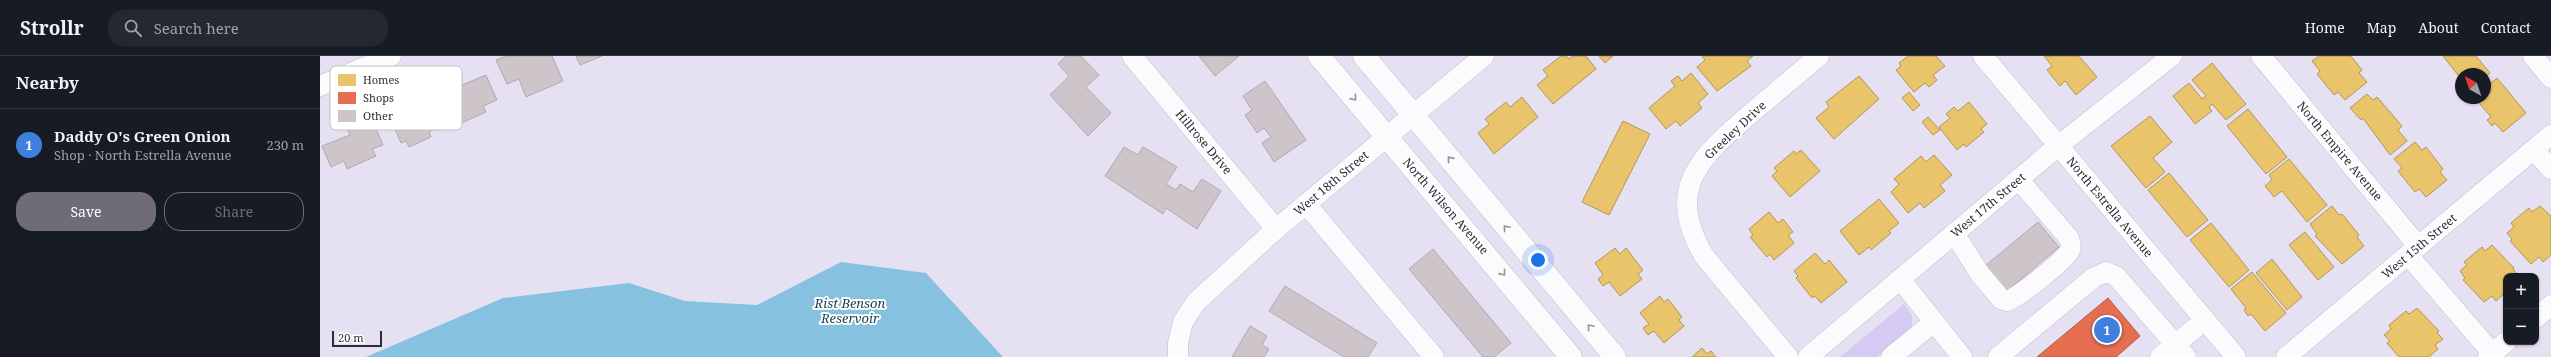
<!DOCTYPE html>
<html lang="en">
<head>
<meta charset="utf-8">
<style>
	body { margin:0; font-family:"Noto Serif",serif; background:#242831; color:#f1f3f6 }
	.controls { position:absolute; right:12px; bottom:12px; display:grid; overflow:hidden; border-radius:8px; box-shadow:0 1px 3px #0004 }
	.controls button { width:36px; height:36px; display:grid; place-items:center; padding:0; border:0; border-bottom:1px solid #363941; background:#171b24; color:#f1f3f6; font:20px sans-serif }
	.compass { position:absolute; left:2135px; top:12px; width:36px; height:36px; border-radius:50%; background:#171b24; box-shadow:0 1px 3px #0004; rotate:320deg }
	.scale { position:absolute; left:12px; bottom:10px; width:50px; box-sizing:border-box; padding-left:4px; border:2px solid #2f2c37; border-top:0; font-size:11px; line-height:14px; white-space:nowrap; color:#2f2c37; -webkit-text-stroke:3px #fff; paint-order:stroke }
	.you { position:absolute; left:1218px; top:204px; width:14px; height:14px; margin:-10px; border:3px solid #fff; border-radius:50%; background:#1a73e8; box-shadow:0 0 0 6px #1a73e833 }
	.badge { display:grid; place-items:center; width:26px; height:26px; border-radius:50%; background:#6f6b78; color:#fff; font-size:13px; font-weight:700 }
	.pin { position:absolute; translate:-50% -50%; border:2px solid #fff; box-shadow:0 1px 4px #0006 }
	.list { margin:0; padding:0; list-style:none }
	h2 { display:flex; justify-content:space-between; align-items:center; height:52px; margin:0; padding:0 16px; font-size:17px }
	h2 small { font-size:13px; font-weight:400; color:#9ea1a6 }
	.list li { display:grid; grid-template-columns:26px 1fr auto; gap:12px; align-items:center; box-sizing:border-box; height:72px; padding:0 16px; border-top:1px solid #363941 }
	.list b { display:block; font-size:15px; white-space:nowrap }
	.list p { margin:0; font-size:13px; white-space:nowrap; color:#9ea1a6 }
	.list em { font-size:13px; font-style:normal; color:#9ea1a6 }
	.actions { display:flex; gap:8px; padding:12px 16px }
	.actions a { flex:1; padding:9px 0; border:1px solid #6f6b78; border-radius:16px; text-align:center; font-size:14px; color:#6f6b78 }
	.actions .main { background:#6f6b78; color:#fff }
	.icon { flex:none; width:22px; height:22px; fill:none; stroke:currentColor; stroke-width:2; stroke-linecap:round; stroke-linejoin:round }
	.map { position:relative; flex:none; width:2231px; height:301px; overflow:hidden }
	header { display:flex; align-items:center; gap:24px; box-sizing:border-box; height:56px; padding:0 20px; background:#171b24; border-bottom:1px solid #363941 }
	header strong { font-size:19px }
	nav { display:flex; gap:22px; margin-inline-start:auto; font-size:14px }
	.search { width:280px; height:36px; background:#242831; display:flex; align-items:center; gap:10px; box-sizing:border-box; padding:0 14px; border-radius:16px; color:#9ea1a6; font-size:15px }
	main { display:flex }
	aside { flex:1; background:#171b24 }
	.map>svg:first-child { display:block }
</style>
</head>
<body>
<header>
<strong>Strollr</strong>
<div class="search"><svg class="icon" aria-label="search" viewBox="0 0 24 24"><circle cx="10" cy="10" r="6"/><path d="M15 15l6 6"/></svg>Search here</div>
<nav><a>Home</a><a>Map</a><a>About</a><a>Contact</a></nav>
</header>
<main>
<aside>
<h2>Nearby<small></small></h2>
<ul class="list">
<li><span class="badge" style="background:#3f7fe0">1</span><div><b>Daddy O's Green Onion</b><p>Shop · North Estrella Avenue</p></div><em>230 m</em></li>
</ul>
<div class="actions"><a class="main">Save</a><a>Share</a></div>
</aside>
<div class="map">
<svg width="2231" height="301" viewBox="0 0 2231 301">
	<rect width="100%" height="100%" fill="#e6e1f2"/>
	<polygon fill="#d5caf1" points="1584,248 1592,259 1592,272 1557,301 1520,301"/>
	<polygon fill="#86c2e0" points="521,206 606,217 683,301 46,301 183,242 309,227 365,245 437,249"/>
	<g fill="#e9c46a" stroke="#b1965b">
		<polygon points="1241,0 1246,0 1249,3 1252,0 1266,0 1276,13 1233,48 1217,29 1228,20 1223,14"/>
		<polygon points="1279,0 1293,0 1285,7"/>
		<polygon points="1382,0 1433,0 1427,5 1431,10 1397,35 1377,11 1385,4"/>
		<polygon points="1588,0 1616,0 1625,10 1613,19 1617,24 1609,31 1605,27 1594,36 1576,14 1581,10 1579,7"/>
		<polygon points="1724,0 1759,0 1777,21 1756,39 1745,25 1740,30 1727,14 1732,10"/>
		<polygon points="1999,0 2031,0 2042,14 2039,17 2047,26 2025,44 2018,36 2014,39 1997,18 2000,15 1992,5"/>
		<polygon points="2123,0 2156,0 2170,17 2165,21 2165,18 2141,18 2141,23"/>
		<polygon points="1892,7 1926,48 1906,64 1892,48 1889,51 1892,55 1875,68 1853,40 1869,27 1882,43 1886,40 1872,24"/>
		<polygon points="1371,17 1388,38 1378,47 1382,52 1360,70 1356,65 1346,73 1329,52 1355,30 1351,25 1358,20 1362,25"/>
		<polygon points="1539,20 1559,43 1514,83 1496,62 1509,51 1506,46"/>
		<polygon points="2177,22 2206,57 2183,76 2175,67 2172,70 2167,64 2171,61 2155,42 2165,42 2165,32"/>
		<polygon points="1589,36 1600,49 1593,55 1582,42"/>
		<polygon points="2047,38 2053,44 2057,41 2082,70 2078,74 2087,85 2070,99 2043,62 2041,64 2030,52"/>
		<polygon points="1202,41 1218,61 1174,98 1158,77 1169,68 1165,63 1186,46 1190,51"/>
		<polygon points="1649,46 1667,68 1661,73 1664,76 1646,91 1644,88 1637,94 1619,71 1630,62 1626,58 1634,51 1638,55"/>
		<polygon points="1928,53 1967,101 1946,118 1907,70"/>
		<polygon points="1830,60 1852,86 1833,102 1845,116 1826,132 1791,90"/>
		<polygon points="1608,61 1620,74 1613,79 1602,66"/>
		<polygon points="1303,65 1330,78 1289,159 1262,146"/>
		<polygon points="2095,86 2102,94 2106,91 2123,113 2120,116 2127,124 2106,141 2099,133 2095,136 2078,115 2082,112 2074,103"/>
		<polygon points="1481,94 1500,115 1470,141 1452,120 1457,115 1454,112 1474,95 1476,98"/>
		<polygon points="1614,99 1632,119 1620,129 1625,135 1604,152 1600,147 1588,157 1571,136 1579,128 1574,123 1601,100 1606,106"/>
		<polygon points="1969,103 2007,149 1987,166 1962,135 1954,141 1945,130 1952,124 1949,119"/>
		<polygon points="1849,117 1888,164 1867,181 1828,134"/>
		<polygon points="1559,143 1579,167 1569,175 1571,177 1551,194 1549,191 1539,199 1520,175"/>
		<polygon points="2012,150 2019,159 2022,158 2039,179 2037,181 2044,190 2022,208 1995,180 1997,178 1990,168"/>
		<polygon points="2220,150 2231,160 2231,199 2223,206 2219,201 2211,208 2190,185 2192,183 2187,177 2194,171 2191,167 2209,152 2212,156"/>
		<polygon points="1449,156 1458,167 1463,163 1473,176 1468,179 1474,187 1454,204 1450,198 1447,201 1430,181 1433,179 1429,173"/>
		<polygon points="1891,167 1929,214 1909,231 1870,184"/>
		<polygon points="1985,176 2014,211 1998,224 1969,189"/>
		<polygon points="2172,189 2194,212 2193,213 2198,219 2186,220 2186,236 2176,245 2172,240 2164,246 2143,224 2145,222 2140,215 2147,209 2144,206 2162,191 2165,195"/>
		<polygon points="1295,192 1300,198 1306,192 1323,214 1318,218 1322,223 1300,240 1289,226 1283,230 1278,223 1283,219 1275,207"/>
		<polygon points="1495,197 1505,208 1509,204 1527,226 1501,247 1495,240 1492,242 1476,222 1478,220 1474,215"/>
		<polygon points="1952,203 1982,241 1967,254 1936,217"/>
		<polygon points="1932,216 1966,257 1945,275 1931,258 1928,260 1924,254 1926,252 1911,233"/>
		<polygon points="1340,240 1344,246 1348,243 1362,261 1359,264 1364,270 1344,287 1334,275 1328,279 1323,272 1329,268 1320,257"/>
		<polygon points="2097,252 2119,275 2117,277 2123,283 2115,289 2118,293 2109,301 2079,301 2067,287 2070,285 2064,279 2071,273 2069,269 2086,255 2089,258"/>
		<polygon points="1382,292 1387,298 1391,295 1396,301 1372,301"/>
	</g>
	<polygon fill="#e76f51" stroke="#b05b49" points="1788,242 1820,280 1796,301 1717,301"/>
	<g fill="#cdc5ca" stroke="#b1a9ae">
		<polygon points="186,0 232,0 243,25 206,41 199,23 187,28 176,4"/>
		<polygon points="256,0 282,0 260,9"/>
		<polygon points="746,0 761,0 779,19 766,31 791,57 768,80 730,39 749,20 738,8"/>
		<polygon points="879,0 919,0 895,20"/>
		<polygon points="135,14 142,29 166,19 177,44 163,50 166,56 137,69 134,63 131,64 114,24"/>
		<polygon points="945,25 986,84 954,106 942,87 951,81 944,72 937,77 925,59 932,54 923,40"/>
		<polygon points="104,30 121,70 109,76 111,81 89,91 86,85 81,87 71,64 92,55 85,38"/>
		<polygon points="42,53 49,70 54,68 63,89 52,93 56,100 27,113 24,105 11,111 2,90 30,79 22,61"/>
		<polygon points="804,91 818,99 823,91 857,111 846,128 856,134 860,128 873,136 882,123 901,135 877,173 846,152 843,158 785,120"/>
		<polygon points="1718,166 1739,191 1687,235 1665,210"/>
		<polygon points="1113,193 1191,287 1174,301 1163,301 1089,213"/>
		<polygon points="965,230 1057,287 1048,301 1024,301 949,255"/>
		<polygon points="930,270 947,280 942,289 949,293 944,301 912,301"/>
	</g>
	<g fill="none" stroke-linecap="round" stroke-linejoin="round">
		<defs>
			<g id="minor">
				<polyline points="812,0 956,173"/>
				<polyline points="1663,0 1916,301"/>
				<polyline points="1941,0 2098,190"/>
				<polyline points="2213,0 2231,22"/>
				<polyline points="0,30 71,0"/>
				<polyline points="2214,94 2231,113"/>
				<polyline points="986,148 1114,301"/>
				<path d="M1634 177 1660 218 1681 243 1687 245C1696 243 1747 203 1750 194 1752 190 1750 186 1749 182L1698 123"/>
				<polyline points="2088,199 2172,297"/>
				<polyline points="1580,223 1642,301"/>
				<polyline points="2216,262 2231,249"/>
				<polyline points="858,301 858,287 863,266 876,246 956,173 1164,0"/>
				<path d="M1468 301 1384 200C1345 133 1379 102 1429 59 1452 40 1475 20 1499 0"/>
				<polyline points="1488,301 1738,90 1852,0"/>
				<polyline points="1571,301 1614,266"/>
				<polyline points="1678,301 1773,222 1786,216 1796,220 1866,301"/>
				<polyline points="1840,301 1885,264"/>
				<polyline points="1966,301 2231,79"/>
				<polyline points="2168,301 2186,286"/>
			</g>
			<g id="major">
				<polyline points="999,0 1251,301"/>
				<polyline points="1044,0 1295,301"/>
			</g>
		</defs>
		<use href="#minor" stroke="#c1beca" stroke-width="21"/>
		<use href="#major" stroke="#c1beca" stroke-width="23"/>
		<use href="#minor" stroke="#fbfafd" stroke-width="20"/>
		<use href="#major" stroke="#fbfafd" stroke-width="22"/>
	</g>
	<defs><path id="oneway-chevron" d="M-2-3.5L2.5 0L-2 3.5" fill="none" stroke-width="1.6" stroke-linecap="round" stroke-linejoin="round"/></defs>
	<g stroke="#95939a">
		<use href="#oneway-chevron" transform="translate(1034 42) rotate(51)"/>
		<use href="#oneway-chevron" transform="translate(1130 103) rotate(-129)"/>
		<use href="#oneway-chevron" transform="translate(1186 172) rotate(-130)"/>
		<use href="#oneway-chevron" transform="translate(1183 217) rotate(51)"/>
		<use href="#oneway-chevron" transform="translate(1270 271) rotate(-130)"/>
	</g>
	<g text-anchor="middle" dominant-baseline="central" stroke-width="4" stroke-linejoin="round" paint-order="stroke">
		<g font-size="12" fill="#2f2c37" stroke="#fff">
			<text transform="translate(1415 74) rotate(-43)">Greeley Drive</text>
			<text transform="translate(884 86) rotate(50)">Hillrose Drive</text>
			<text transform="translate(2020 95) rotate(50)">North Empire Avenue</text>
			<text transform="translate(1011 127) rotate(-40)">West 18th Street</text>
			<text transform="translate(1668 149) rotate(-40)">West 17th Street</text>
			<text transform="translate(1126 150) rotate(49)">North Wilson Avenue</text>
			<text transform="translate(1790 151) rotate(50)">North Estrella Avenue</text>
			<text transform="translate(2099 190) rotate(-40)">West 15th Street</text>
		</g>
		<g font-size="13" font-style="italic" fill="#194050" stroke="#fff">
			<text x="530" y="247">Rist Benson<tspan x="530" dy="15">Reservoir</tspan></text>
		</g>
	</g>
	<rect x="10" y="10" width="132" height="64" rx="6" fill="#fff" stroke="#c1c0c3" stroke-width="1"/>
	<rect x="18" y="18" width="18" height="12" fill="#e9c46a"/>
	<rect x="18" y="36" width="18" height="12" fill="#e76f51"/>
	<rect x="18" y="54" width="18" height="12" fill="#cdc5ca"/>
	<g font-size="11" fill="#2f2c37">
		<text x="43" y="28">Homes</text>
		<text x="43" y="46">Shops</text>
		<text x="43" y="64">Other</text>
	</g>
</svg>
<div class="controls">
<button>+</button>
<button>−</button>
</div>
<svg class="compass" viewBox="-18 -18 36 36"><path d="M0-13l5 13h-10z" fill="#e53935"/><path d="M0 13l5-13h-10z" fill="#9ea1a6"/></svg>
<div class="scale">20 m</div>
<div class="you"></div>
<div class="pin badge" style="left:1787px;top:274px;background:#3f7fe0">1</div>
</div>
</main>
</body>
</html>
